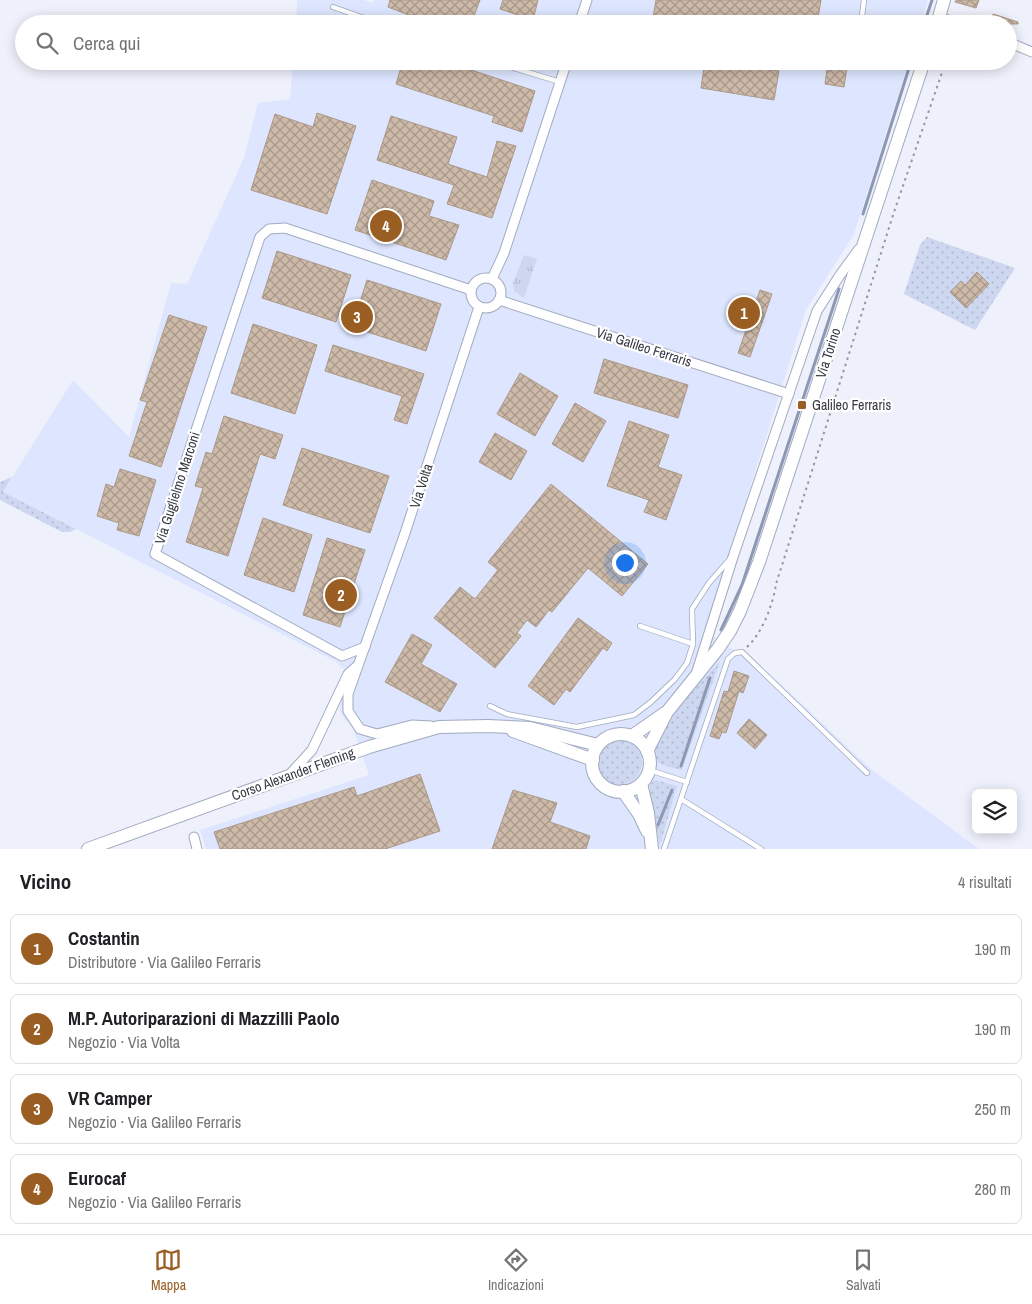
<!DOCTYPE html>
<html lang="it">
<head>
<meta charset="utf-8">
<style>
	body { margin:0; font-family:"Archivo Narrow",sans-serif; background:#f2f2f2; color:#202124 }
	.controls { position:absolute; right:15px; bottom:15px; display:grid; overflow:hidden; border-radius:8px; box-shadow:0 2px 12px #0003 }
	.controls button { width:45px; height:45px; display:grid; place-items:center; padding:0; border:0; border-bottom:1px solid #e0e0e0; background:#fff; color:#202124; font:25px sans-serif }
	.you { position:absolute; left:624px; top:562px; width:18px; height:18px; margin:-12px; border:4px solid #fff; border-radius:50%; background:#1a73e8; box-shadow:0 0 0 8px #1a73e833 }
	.badge { display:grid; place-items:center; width:32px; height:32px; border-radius:50%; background:#9b5e22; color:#fff; font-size:16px; font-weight:700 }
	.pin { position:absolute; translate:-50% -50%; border:2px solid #fff; box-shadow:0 1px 5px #0006 }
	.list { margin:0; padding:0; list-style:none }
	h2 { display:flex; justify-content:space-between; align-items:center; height:65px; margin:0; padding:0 20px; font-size:21px }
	h2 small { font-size:16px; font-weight:400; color:#757577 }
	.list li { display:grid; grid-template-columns:32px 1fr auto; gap:15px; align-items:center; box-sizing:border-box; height:70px; margin:0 10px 10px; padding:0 10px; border:1px solid #e0e0e0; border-radius:8px }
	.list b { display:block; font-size:19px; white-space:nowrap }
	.list p { margin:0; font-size:16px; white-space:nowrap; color:#757577 }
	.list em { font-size:16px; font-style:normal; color:#757577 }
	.icon { flex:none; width:28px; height:28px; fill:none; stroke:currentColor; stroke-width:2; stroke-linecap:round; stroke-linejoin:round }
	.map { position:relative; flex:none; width:1032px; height:849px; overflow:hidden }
	.search { position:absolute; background:#fff; box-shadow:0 2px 12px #0003; left:15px; right:15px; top:15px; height:55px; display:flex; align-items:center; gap:12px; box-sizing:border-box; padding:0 18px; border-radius:28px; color:#757577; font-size:19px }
	.sheet { height:385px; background:#fff }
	nav { display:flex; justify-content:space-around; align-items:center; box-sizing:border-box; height:70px; border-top:1px solid #e0e0e0; background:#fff; font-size:14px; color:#757577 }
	nav a { display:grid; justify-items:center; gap:2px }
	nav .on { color:#9b5e22 }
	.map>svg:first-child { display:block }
</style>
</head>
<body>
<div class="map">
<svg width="1032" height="849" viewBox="0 0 1032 849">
	<defs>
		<pattern id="grass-dots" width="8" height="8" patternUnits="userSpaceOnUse" patternTransform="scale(1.25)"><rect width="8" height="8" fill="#ced7f0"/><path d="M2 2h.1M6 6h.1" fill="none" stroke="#b2b9cf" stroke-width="1.8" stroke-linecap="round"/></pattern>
		<pattern id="park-tufts" width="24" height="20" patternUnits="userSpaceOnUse" patternTransform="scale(1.25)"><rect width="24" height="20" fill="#ced7f0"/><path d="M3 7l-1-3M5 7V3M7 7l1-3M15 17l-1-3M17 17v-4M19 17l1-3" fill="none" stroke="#b2b9cf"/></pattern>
		<pattern id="building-cross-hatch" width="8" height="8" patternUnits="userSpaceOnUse" patternTransform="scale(1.25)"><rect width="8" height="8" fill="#cebaa9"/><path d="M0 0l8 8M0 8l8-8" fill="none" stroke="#a8988b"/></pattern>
	</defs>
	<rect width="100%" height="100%" fill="#eef1fb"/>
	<g fill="#dde6fe">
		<polygon points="297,0 363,0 373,3 375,0 928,0 921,24 296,24"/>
		<polygon points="293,61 909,61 854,234 806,310 705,631 768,672 872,770 979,849 206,849 200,830 369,775 353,729 340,713 340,691 347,672 335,661 3,492 73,380 129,437 171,283 187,284 244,158 258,103 290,99"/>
	</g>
	<g fill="url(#grass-dots)">
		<polygon points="927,237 1015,268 975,330 904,294 920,245"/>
		<polygon points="12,477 3,492 76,529 70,532 62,532 0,500 0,482"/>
		<path d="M720 661 682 770C675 768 661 767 657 760 644 738 705 678 720 661Z"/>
		<circle cx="619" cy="762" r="23"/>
		<polygon points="656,780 677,786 660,845 650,800 650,784"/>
	</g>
	<polygon fill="url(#park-tufts)" points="524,255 537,259 524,298 514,291 513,283"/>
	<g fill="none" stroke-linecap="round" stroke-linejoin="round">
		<g stroke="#8d98b4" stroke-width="3">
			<polyline points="924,24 932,0"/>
			<polyline points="863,214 909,68"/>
			<polyline points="721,630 742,585 839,289"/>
			<polyline points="681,766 710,678"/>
			<polyline points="658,825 672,790"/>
		</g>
	</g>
	<g fill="url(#building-cross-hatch)" stroke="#ac9888">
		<polygon points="390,0 480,0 471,24 432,24 388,7"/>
		<polygon points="503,0 538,0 533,20 500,9"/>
		<polygon points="656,0 821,0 817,24 761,24 745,21 745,24 652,24"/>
		<polygon points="956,0 979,0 976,8 955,2"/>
		<polygon points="993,14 1018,22 1018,24 990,24"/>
		<polygon points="403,61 444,61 535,91 522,132 492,122 494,116 396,84"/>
		<polygon points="705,61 717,61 779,71 774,100 701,88"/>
		<polygon points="828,61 848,61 844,87 825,84"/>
		<polygon points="317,113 356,126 327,214 251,190 275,114 313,127"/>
		<polygon points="391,116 457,137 448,164 487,177 497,141 516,146 492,218 447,204 454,185 377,160"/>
		<polygon points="372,180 434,201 429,216 459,225 446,260 355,230"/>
		<polygon points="277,251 351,275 336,322 262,298"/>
		<polygon points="977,272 989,284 966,308 950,292 961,281 965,285"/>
		<polygon points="367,280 441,304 426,351 352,327"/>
		<polygon points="760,290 772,294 750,357 738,353"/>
		<polygon points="169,315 207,327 161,467 129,456 147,402 140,400"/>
		<polygon points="253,324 317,345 295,414 231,393"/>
		<polygon points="333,345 424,374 407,424 394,420 402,396 325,371"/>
		<polygon points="604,359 688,385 678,418 594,393"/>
		<polygon points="520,373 558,396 535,436 497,414"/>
		<polygon points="575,403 606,421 583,462 552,444"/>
		<polygon points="224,416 283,435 275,459 260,454 228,556 186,542 203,488 195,486 206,452 212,454"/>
		<polygon points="629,421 669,435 658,467 682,475 666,520 644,512 649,500 607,486"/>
		<polygon points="495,433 527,451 511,480 479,462"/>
		<polygon points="302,448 389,476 370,533 283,505"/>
		<polygon points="120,469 156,480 139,536 117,530 119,523 97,516 106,484 114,487"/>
		<polygon points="551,484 648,564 622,596 588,568 552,612 549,610 536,627 527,620 517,633 521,636 495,668 434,618 460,587 475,599 498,570 488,562"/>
		<polygon points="263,518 312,535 294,592 244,575"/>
		<polygon points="327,538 365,550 340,627 303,615"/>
		<polygon points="578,618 612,643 607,651 603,648 570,692 566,689 554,705 528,686"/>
		<polygon points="412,634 432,645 421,664 457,684 440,712 385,682"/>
		<polygon points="734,671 749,676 743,693 739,691 726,733 722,732 719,739 710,736 724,691 728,692"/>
		<polygon points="749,719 767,735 755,749 737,733"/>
		<polygon points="420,774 440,831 385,849 220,849 214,832 354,787 357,796"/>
		<polygon points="513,790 557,803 550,822 590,836 586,849 492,849"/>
	</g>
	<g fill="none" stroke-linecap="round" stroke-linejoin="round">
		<defs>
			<g id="lane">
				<polyline points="333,7 381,24"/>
				<polyline points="861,24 864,0"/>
				<polyline points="491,61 560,82"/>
				<polyline points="911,61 922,65"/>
				<polyline points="640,626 693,644"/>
				<polyline points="490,706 507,714 577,727 634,715 651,702 675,679 687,663 693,644 692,609 709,583 730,559"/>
				<polyline points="649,770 687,782"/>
				<polyline points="681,799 761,849"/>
				<polyline points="664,849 728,659 735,653 742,652 867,773"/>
			</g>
			<g id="street">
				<polyline points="939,17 959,24"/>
				<polyline points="579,24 587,0"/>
				<polyline points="1008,42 1032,52"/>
				<circle cx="486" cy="293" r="15"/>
				<polyline points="492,279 504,253 567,61"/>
				<polyline points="499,300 789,394"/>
				<polyline points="365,647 342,656 155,554 260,237 269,229 285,228 471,290"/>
				<polyline points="697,671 734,554 817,311 840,275 859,249"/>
				<polyline points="431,726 412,725 377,734 360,729 348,711 348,694 404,536 479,307"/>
				<polyline points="290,774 312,750 348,674 357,666"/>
				<polyline points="194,837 197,849"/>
			</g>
			<g id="secondary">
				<polyline points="937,24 944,0"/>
				<polyline points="513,731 593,760"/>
				<circle cx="621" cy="763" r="29"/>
				<polyline points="632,736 665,713"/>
				<polyline points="647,751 667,712 717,650 730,631 740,611 759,562 924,61"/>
				<polyline points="641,784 648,813 652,849"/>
				<polyline points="623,791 639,814 647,831"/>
				<polyline points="88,849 369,747 439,727 488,726 530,728 598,745"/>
			</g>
		</defs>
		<use href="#lane" stroke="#a1aabf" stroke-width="6"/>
		<use href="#street" stroke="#a1aabf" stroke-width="11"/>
		<use href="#secondary" stroke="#a1aabf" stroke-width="14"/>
		<path stroke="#9598a2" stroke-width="2" stroke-dasharray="2.5 4" stroke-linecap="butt" d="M747 647C763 632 773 604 776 584L894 212 946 61"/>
		<use href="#lane" stroke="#fff" stroke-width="4.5"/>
		<use href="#street" stroke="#fff" stroke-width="9"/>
		<use href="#secondary" stroke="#fff" stroke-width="12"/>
	</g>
	<rect fill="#9b5e22" stroke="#fff" stroke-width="2" x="797" y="400" width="10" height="10" rx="2.5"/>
	<g text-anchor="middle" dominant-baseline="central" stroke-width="4.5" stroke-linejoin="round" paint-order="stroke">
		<g font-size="14" fill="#373a43" stroke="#fff">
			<text transform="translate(644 347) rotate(18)">Via Galileo Ferraris</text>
			<text transform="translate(828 353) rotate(-72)">Via Torino</text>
			<text transform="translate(421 486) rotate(-72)">Via Volta</text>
			<text transform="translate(177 488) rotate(-72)">Via Guglielmo Marconi</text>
			<text transform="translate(293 774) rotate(-20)">Corso Alexander Fleming</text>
		</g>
		<g font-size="14" fill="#373a43" stroke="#fff" text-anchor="start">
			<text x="812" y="405">Galileo Ferraris</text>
		</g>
	</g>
</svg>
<div class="controls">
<button><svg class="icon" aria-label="layers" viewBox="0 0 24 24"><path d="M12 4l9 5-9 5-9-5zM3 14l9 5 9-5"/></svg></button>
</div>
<div class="you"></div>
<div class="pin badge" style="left:744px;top:313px">1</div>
<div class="pin badge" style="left:341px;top:595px">2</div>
<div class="pin badge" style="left:357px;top:317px">3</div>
<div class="pin badge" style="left:386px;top:226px">4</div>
<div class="search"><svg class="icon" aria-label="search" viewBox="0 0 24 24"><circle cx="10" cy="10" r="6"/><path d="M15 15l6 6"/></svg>Cerca qui</div>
</div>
<section class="sheet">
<h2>Vicino<small>4 risultati</small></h2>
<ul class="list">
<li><span class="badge">1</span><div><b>Costantin</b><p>Distributore · Via Galileo Ferraris</p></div><em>190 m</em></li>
<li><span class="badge">2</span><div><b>M.P. Autoriparazioni di Mazzilli Paolo</b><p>Negozio · Via Volta</p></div><em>190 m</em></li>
<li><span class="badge">3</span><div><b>VR Camper</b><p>Negozio · Via Galileo Ferraris</p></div><em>250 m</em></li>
<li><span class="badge">4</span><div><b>Eurocaf</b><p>Negozio · Via Galileo Ferraris</p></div><em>280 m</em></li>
</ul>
</section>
<nav>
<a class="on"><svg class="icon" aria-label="map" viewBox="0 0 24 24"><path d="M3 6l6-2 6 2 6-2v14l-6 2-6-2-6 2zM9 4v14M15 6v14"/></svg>Mappa</a>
<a><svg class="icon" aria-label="directions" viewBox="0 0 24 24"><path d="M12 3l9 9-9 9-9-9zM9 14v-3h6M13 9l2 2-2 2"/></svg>Indicazioni</a>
<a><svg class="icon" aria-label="saved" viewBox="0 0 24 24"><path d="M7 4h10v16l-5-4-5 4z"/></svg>Salvati</a>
</nav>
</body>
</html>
